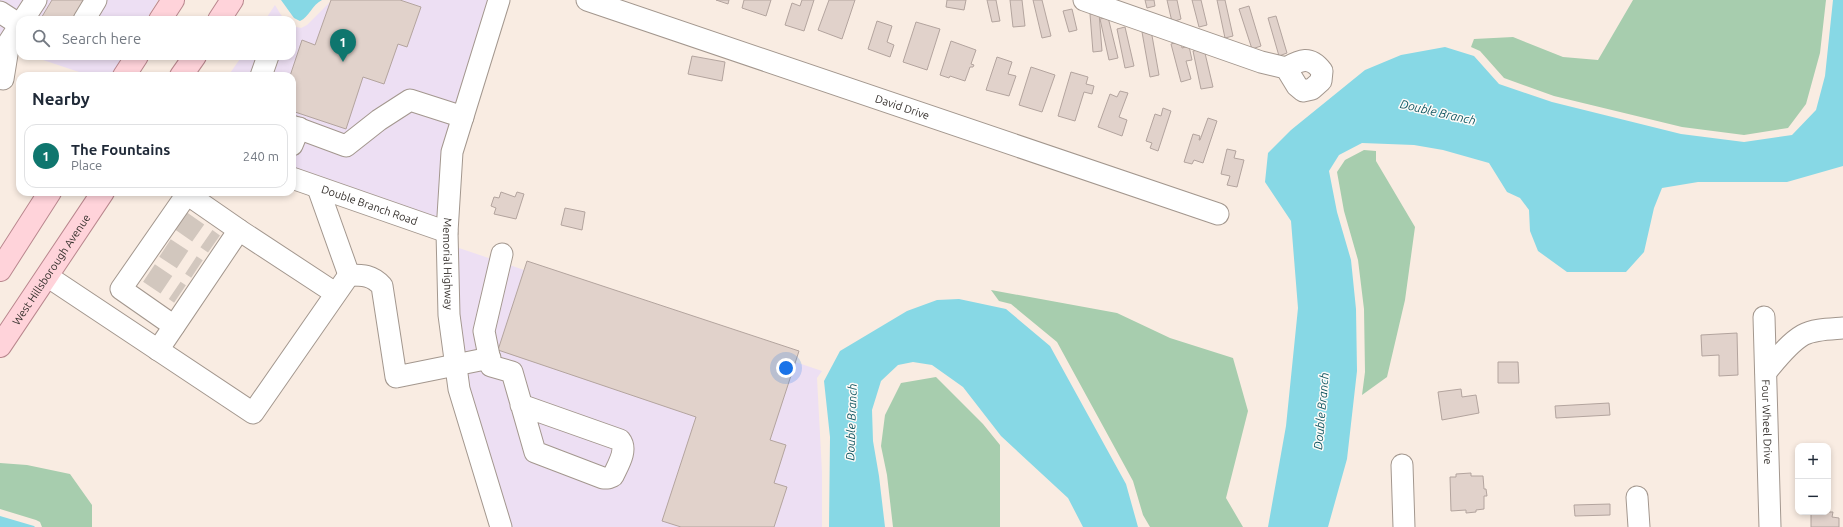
<!DOCTYPE html>
<html lang="en">
<head>
<meta charset="utf-8">
<style>
	body { margin:0; font-family:Ubuntu,sans-serif; background:#f6f6f7; color:#1f2937 }
	.controls { position:absolute; right:12px; bottom:12px; display:grid; overflow:hidden; border-radius:8px; box-shadow:0 2px 6px #0003 }
	.controls button { width:36px; height:36px; display:grid; place-items:center; padding:0; border:0; border-bottom:1px solid #e0e1e3; background:#fff; color:#1f2937; font:20px sans-serif }
	.you { position:absolute; left:786px; top:368px; width:14px; height:14px; margin:-10px; border:3px solid #fff; border-radius:50%; background:#1a73e8; box-shadow:0 0 0 6px #1a73e833 }
	.badge { display:grid; place-items:center; width:26px; height:26px; border-radius:50%; background:#0f766e; color:#fff; font-size:13px; font-weight:700 }
	.pin { position:absolute; translate:-50% -33px; filter:drop-shadow(0 1px 2px #0008) }
	.pin::after { content:''; position:absolute; top:21px; width:14px; height:12px; background:inherit; clip-path:polygon(0 0,100% 0,50% 100%) }
	.list { margin:0; padding:0; list-style:none }
	h2 { display:flex; justify-content:space-between; align-items:center; height:52px; margin:0; padding:0 16px; font-size:17px }
	h2 small { font-size:13px; font-weight:400; color:#747a83 }
	.list li { display:grid; grid-template-columns:26px 1fr auto; gap:12px; align-items:center; box-sizing:border-box; height:64px; margin:0 8px 8px; padding:0 8px; border:1px solid #e0e1e3; border-radius:12px }
	.list b { display:block; font-size:15px; white-space:nowrap }
	.list p { margin:0; font-size:13px; white-space:nowrap; color:#747a83 }
	.list em { font-size:13px; font-style:normal; color:#747a83 }
	.icon { flex:none; width:22px; height:22px; fill:none; stroke:currentColor; stroke-width:2; stroke-linecap:round; stroke-linejoin:round }
	.map { position:relative; flex:none; width:1843px; height:527px; overflow:hidden }
	.search { position:absolute; background:#fff; box-shadow:0 2px 6px #0003; left:16px; top:16px; width:280px; height:44px; display:flex; align-items:center; gap:10px; box-sizing:border-box; padding:0 14px; border-radius:12px; color:#747a83; font-size:15px }
	.panel { position:absolute; background:#fff; box-shadow:0 2px 6px #0003; left:16px; top:72px; width:280px; height:124px; border-radius:12px }
	.map>svg:first-child { display:block }
</style>
</head>
<body>
<div class="map">
<svg width="1843" height="527" viewBox="0 0 1843 527">
	<rect width="100%" height="100%" fill="#f9ece2"/>
	<g fill="#eddff3">
		<polygon points="0,0 158,0 146,20 20,20 20,52 0,46"/>
		<polygon points="332,0 490,0 437,220 292,170 292,76 228,76 242,56 292,56 292,26 301,28 307,25"/>
		<polygon points="275,5 281,15 286,20 265,20"/>
		<polygon points="31,56 124,56 112,76 91,76"/>
		<polygon points="456,247 822,371 817,378 822,472 822,527 510,527 468,388 458,314"/>
	</g>
	<g fill="#a7cdae">
		<polygon points="1633,0 1826,0 1820,53 1806,104 1788,128 1744,135 1682,127 1554,96 1504,78 1480,51 1471,47 1474,39 1513,37 1563,57 1598,60"/>
		<polygon points="1364,150 1376,151 1376,161 1415,227 1405,300 1387,377 1362,395 1365,372 1364,309 1358,260 1344,211 1337,172 1345,160"/>
		<polygon points="991,290 1117,313 1170,338 1233,358 1248,411 1226,498 1243,527 1150,527 1143,515 1133,481 1057,342 1011,304 999,301"/>
		<polygon points="936,377 983,424 1000,445 1000,527 893,527 887,475 881,446 885,415 901,383"/>
		<polygon points="0,463 27,465 70,474 92,505 92,527 42,527 40,522 36,520 0,509"/>
	</g>
	<g fill="#87d8e5">
		<path d="M281 0H322C312 5 309 17 300 21L294 18Z"/>
		<polygon points="1833,0 1843,0 1843,166 1787,182 1698,182 1662,188 1654,208 1644,252 1626,272 1567,272 1538,251 1530,231 1529,210 1520,198 1507,192 1489,163 1443,150 1414,145 1362,143 1339,155 1329,171 1337,212 1351,260 1356,309 1357,371 1347,459 1328,527 1268,527 1286,426 1298,308 1291,221 1265,182 1268,153 1291,130 1365,70 1401,55 1445,47 1474,56 1499,84 1552,102 1681,134 1744,142 1792,135 1816,110 1825,76"/>
		<polygon points="959,299 1006,309 1050,346 1126,484 1138,527 1083,527 1068,498 1001,436 963,387 932,365 913,362 898,365 881,381 872,410 873,441 879,476 885,527 829,527 830,437 824,381 840,351 907,311 937,300"/>
		<polygon points="0,516 34,526 35,527 0,527"/>
	</g>
	<g fill="#e1d2cb" stroke="#b3a49e">
		<polygon points="52,0 85,0 73,20 40,20"/>
		<polygon points="331,0 400,0 421,7 407,47 398,44 384,84 363,77 346,129 292,111 292,76 290,76 302,40 315,45"/>
		<polygon points="716,0 729,0 728,4"/>
		<polygon points="744,0 771,0 766,16 742,8"/>
		<polygon points="802,0 814,0 804,31 785,25 792,3 800,6"/>
		<polygon points="829,0 855,0 842,39 818,30"/>
		<polygon points="947,0 966,0 964,10 946,7"/>
		<polygon points="987,0 996,0 1000,21 992,22"/>
		<polygon points="1010,0 1022,0 1025,26 1013,27"/>
		<polygon points="1033,0 1042,0 1051,36 1042,38"/>
		<polygon points="1145,0 1154,0 1155,6 1147,8"/>
		<polygon points="1167,0 1177,0 1181,19 1172,22"/>
		<polygon points="1192,0 1201,0 1207,25 1199,27"/>
		<polygon points="1217,0 1225,0 1233,36 1225,38"/>
		<polygon points="1249,6 1261,46 1252,49 1239,9"/>
		<polygon points="1072,9 1077,30 1069,32 1063,11"/>
		<polygon points="1099,13 1102,51 1093,52 1090,14"/>
		<polygon points="1276,16 1287,53 1279,56 1268,18"/>
		<polygon points="1108,17 1118,58 1109,60 1100,19"/>
		<polygon points="877,21 892,26 887,42 894,45 890,57 868,49"/>
		<polygon points="916,22 940,29 927,70 903,62"/>
		<polygon points="1125,27 1134,66 1125,68 1117,29"/>
		<polygon points="1151,30 1159,75 1150,77 1142,32"/>
		<polygon points="951,41 976,50 971,64 974,65 973,67 970,67 965,81 950,76 949,78 940,75"/>
		<polygon points="1181,41 1182,48 1189,46 1192,60 1186,61 1191,79 1181,82 1171,44"/>
		<polygon points="1204,49 1213,87 1201,89 1193,51"/>
		<polygon points="692,56 725,62 722,81 688,74"/>
		<polygon points="997,57 1012,62 1008,74 1016,76 1009,96 986,90"/>
		<polygon points="1031,67 1055,75 1042,112 1019,105"/>
		<polygon points="1071,72 1088,77 1086,84 1094,86 1092,94 1084,92 1075,121 1058,116"/>
		<polygon points="1120,91 1128,93 1119,117 1127,120 1122,136 1098,127 1110,94 1117,97"/>
		<polygon points="1163,108 1171,111 1158,151 1150,148 1152,143 1146,141 1155,114 1161,116"/>
		<polygon points="1208,118 1217,121 1203,163 1194,160 1192,164 1184,162 1193,134 1200,136 1199,140 1200,140"/>
		<polygon points="1227,149 1236,151 1234,158 1244,160 1237,187 1227,185 1230,176 1221,174"/>
		<polygon points="501,192 515,197 517,192 524,194 516,219 494,214 496,208 491,206 494,197 499,198"/>
		<polygon points="565,208 585,212 582,230 561,225"/>
		<polygon points="527,261 799,351 770,440 786,445 774,483 787,487 774,527 681,527 662,521 696,417 498,350"/>
		<polygon points="1737,333 1738,375 1719,376 1719,355 1702,356 1701,335"/>
		<polygon points="1498,362 1518,362 1519,383 1498,383"/>
		<polygon points="1461,389 1462,397 1476,395 1479,413 1442,420 1438,392"/>
		<polygon points="1609,403 1610,415 1556,418 1555,406"/>
		<polygon points="1471,473 1471,476 1483,476 1484,489 1486,489 1487,496 1484,496 1484,509 1476,510 1476,512 1466,513 1466,510 1451,511 1450,477 1456,477 1456,474"/>
		<polygon points="1610,504 1610,515 1575,516 1574,505"/>
		<polygon points="1811,512 1833,512 1832,517 1839,518 1839,527 1811,527"/>
	</g>
	<g fill="none" stroke-linecap="round" stroke-linejoin="round">
		<g stroke="#d2c7be" stroke-width="21" stroke-dasharray="21 10" stroke-linecap="butt">
			<polyline points="181,221 214,244"/>
			<polyline points="165,248 197,269"/>
			<polyline points="149,273 180,294"/>
		</g>
		<defs>
			<g id="minor">
				<path id="s1" d="M499 0 452 152 447 232 449 315 459 389 501 527"/>
				<path id="s2" d="M587 0 1218 214"/>
				<path d="M1084 0 1261 62 1286 68C1300 60 1310 55 1322 71L1321 81 1312 89 1303 91 1297 86 1286 68"/>
				<polyline points="0,12 20,25"/>
				<polyline points="23,20 36,0"/>
				<polyline points="84,20 96,0"/>
				<polyline points="261,76 268,56"/>
				<polyline points="3,79 9,42 20,25"/>
				<polyline points="292,126 346,146 379,120 410,100 463,117"/>
				<polyline points="292,145 299,128"/>
				<path id="s3" d="M292 178 447 232"/>
				<polyline points="318,188 349,275"/>
				<path d="M502 254 484 331 491 366 512 372 535 452 603 478H608L613 476C618 465 628 450 620 440L521 405"/>
				<path d="M349 275C363 275 372 275 382 286L396 377 490 358"/>
				<polyline points="47,276 253,413 349,275"/>
				<path id="s4" d="M1764 317 1770 527"/>
				<polyline points="174,326 121,289 187,194 239,230"/>
				<polyline points="158,350 239,230 335,293"/>
				<path d="M1766 372C1777 359 1789 343 1803 335 1814 329 1831 329 1843 328"/>
				<polyline points="1402,465 1404,527"/>
				<polyline points="1637,497 1639,527"/>
			</g>
			<g id="major">
				<polyline points="160,20 173,0"/>
				<polyline points="219,20 232,0"/>
				<polyline points="124,76 137,56"/>
				<polyline points="181,76 195,56"/>
				<polyline points="0,270 50,192"/>
				<path id="s5" d="M0 346 103 192"/>
			</g>
		</defs>
		<use href="#minor" stroke="#a3978e" stroke-width="23"/>
		<use href="#major" stroke="#b9878e" stroke-width="24"/>
		<use href="#minor" stroke="#fff" stroke-width="21"/>
		<use href="#major" stroke="#ffd3da" stroke-width="22"/>
	</g>
	<g text-anchor="middle" dominant-baseline="central" stroke-width="3" stroke-linejoin="round" paint-order="stroke">
		<g font-size="11" fill="#36312d" stroke="#fefbf9">
			<text stroke="none"><textPath href="#s2" startOffset="333">David Drive</textPath></text>
			<text stroke="none"><textPath href="#s3" startOffset="82">Double Branch Road</textPath></text>
			<text stroke="none"><textPath href="#s1" startOffset="271">Memorial Highway</textPath></text>
			<text stroke="none"><textPath href="#s5" startOffset="92">West Hillsborough Avenue</textPath></text>
			<text stroke="none"><textPath href="#s4" startOffset="105">Four Wheel Drive</textPath></text>
		</g>
		<g font-size="12" font-style="italic" fill="#145963" stroke="#fefbf9">
			<text transform="translate(1438 112) rotate(13)">Double Branch</text>
			<text transform="translate(1321 411) rotate(-85)">Double Branch</text>
			<text transform="translate(851 422) rotate(-88)">Double Branch</text>
		</g>
	</g>
</svg>
<div class="controls">
<button>+</button>
<button>−</button>
</div>
<div class="you"></div>
<div class="pin badge" style="left:343px;top:62px">1</div>
<div class="search"><svg class="icon" aria-label="search" viewBox="0 0 24 24"><circle cx="10" cy="10" r="6"/><path d="M15 15l6 6"/></svg>Search here</div>
<section class="panel">
<h2>Nearby<small></small></h2>
<ul class="list">
<li><span class="badge">1</span><div><b>The Fountains</b><p>Place</p></div><em>240 m</em></li>
</ul>
</section>
</div>
</body>
</html>
